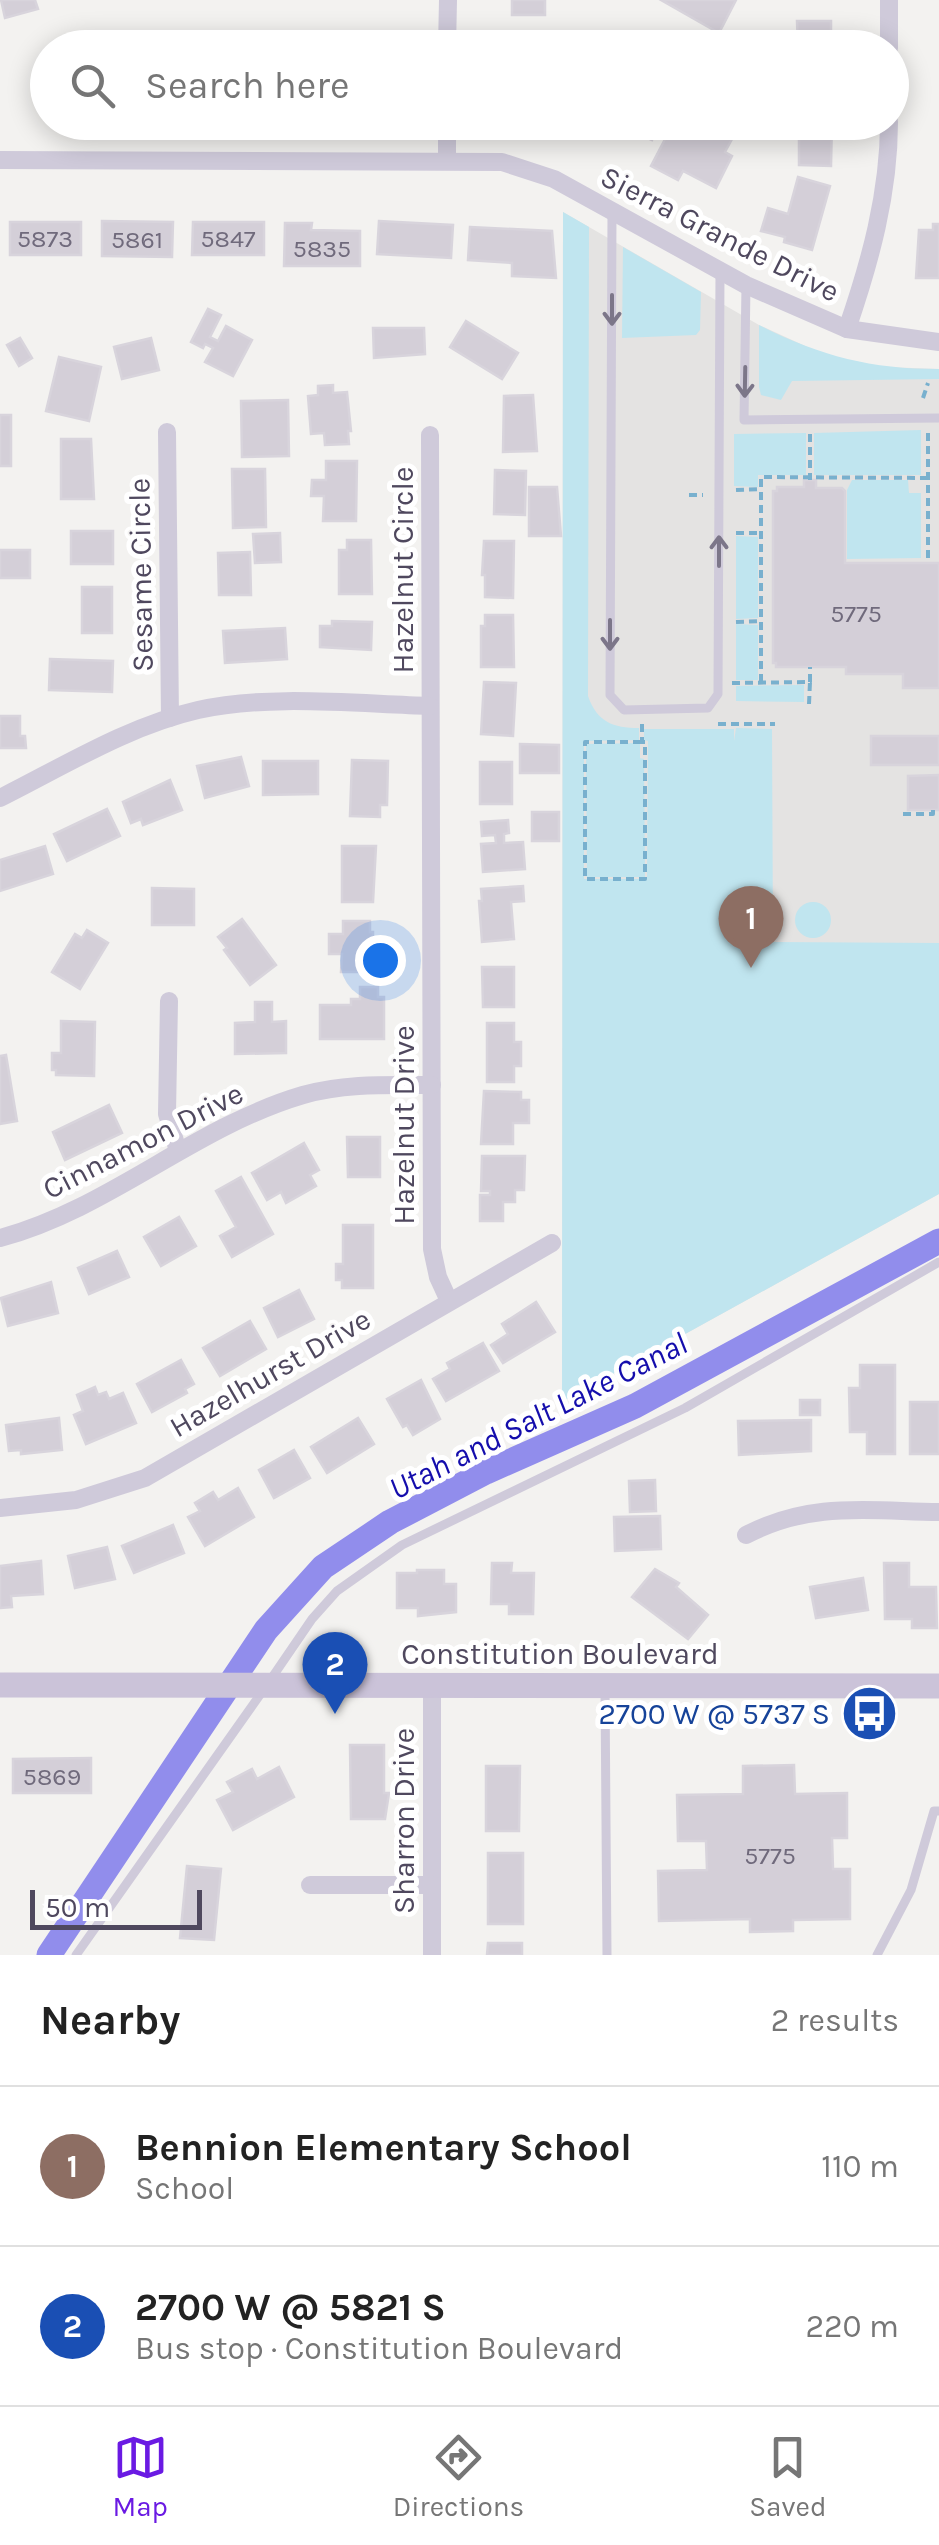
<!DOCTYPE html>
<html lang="en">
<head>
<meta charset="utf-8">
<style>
	body { margin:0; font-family:Karla,sans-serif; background:#f2f2f2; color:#222 }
	.scale { position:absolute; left:30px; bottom:25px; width:172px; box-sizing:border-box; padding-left:10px; border:5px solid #4f485e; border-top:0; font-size:28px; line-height:35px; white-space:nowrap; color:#4f485e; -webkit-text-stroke:8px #fff; paint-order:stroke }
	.you { position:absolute; left:380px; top:960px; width:35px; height:35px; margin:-25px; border:8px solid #fff; border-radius:50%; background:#1a73e8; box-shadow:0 0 0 15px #1a73e833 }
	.badge { display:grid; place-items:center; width:65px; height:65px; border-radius:50%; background:#6a1ae3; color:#fff; font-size:32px; font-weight:700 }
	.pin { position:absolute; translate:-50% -82px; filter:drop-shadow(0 2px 5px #0008) }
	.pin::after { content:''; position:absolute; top:52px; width:35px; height:30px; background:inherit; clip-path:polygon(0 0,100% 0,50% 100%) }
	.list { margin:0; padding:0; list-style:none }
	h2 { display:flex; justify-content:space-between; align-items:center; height:130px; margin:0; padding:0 40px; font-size:42px }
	h2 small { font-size:32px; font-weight:400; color:#767676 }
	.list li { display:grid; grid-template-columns:65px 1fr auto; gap:30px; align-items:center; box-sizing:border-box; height:160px; padding:0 40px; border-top:2px solid #e0e0e0 }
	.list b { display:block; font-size:38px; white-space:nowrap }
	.list p { margin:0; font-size:32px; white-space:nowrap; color:#767676 }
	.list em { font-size:32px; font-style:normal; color:#767676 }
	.icon { flex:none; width:55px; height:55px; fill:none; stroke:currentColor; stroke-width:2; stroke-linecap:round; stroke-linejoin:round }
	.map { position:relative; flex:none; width:939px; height:1955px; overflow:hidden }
	.search { position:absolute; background:#fff; box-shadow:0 5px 25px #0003; left:30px; right:30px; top:30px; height:110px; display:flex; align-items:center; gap:25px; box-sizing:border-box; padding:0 35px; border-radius:55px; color:#767676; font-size:38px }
	.sheet { height:450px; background:#fff }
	nav { display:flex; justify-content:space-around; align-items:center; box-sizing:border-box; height:140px; border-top:2px solid #e0e0e0; background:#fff; font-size:28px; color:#767676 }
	nav a { display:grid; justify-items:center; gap:5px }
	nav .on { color:#6a1ae3 }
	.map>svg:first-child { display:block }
</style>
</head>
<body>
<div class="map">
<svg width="939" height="1955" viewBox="0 0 939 1955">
	<rect width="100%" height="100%" fill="#f3f2f0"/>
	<polygon fill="#e4e3e2" points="563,212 759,325 827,356 884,367 939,369 939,1194 562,1402"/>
	<g fill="#c0e5ef">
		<path d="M563 212 589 227 588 696C597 722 613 728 639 728V740L584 741V879H647L648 741 644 740V729H734V741L736 728 772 729 773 942 939 943V1194L562 1402Z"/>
		<polygon points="623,247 701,292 700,330 696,335 622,338"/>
		<path d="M759 325C820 356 870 369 939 369V379L792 381 781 400 761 395 759 387Z"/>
		<polygon points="921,430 921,475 814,475 814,433"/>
		<polygon points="806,433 806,475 758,475 758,487 734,486 734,434"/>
		<polygon points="852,480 908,480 909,493 921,493 921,558 847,559 847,490"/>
		<polygon points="736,536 758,537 758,618 736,619"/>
		<polygon points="736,624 758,625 758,680 736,680"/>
		<polygon points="804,685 804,702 736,701 736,686"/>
		<polygon points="640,743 640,758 644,759 645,877 587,877 586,744"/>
		<circle cx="813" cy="920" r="18"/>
	</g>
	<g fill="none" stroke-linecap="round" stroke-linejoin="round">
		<polyline stroke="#918dec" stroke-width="25" points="49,1955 266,1630 323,1567 390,1522 486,1472 635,1406 939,1241"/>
	</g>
	<g fill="#d4cfd8" stroke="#d8d4dc" stroke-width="2.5">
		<polygon points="1,0 35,0 38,9 5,18"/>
		<rect x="512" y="0" width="33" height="15"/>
		<polygon points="661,0 736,0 719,33"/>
		<polygon points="797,21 831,21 831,48 798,48"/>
		<polygon points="352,36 385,37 385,48 351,48"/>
		<polygon points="612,122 660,122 652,140"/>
		<polygon points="674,122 703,123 732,139 725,152 732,156 716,188 683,171 678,180 651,166"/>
		<polygon points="799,122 832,122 831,166 799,165"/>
		<polygon points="798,177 830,186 812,250 784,242 785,237 761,231 768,208 788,214"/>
		<polygon points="102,221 173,222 172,257 102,256"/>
		<polygon points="379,221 453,225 451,258 377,254"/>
		<rect x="10" y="222" width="71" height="33"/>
		<polygon points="193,222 264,222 264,255 192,255"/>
		<polygon points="285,223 312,223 311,230 360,231 360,266 284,266"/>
		<polygon points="933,224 939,224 939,278 916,278 919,230 933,230"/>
		<polygon points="470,227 552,231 556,278 512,276 512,263 468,260"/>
		<polygon points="208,309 221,315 210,337 218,341 226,326 252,340 233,376 205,362 213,348 205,344 203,348 191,342"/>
		<polygon points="466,321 518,353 502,379 450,347"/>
		<polygon points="373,328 424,328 425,354 374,358"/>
		<polygon points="20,338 32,358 19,366 7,345"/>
		<polygon points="151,338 159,370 122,379 114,347"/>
		<polygon points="59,357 101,367 89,421 46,411"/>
		<polygon points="333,385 333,393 347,392 351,431 348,431 349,444 325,445 324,433 311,434 308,396 318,395 318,386"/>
		<polygon points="533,395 537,451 503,452 504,396"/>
		<polygon points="288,400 289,456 242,457 241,401"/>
		<rect x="0" y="415" width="11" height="51"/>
		<polygon points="61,439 91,439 94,499 61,499"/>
		<polygon points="326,461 357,461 356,521 323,521 324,496 311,496 312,480 326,480"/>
		<polygon points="232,469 265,469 266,527 233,528"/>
		<polygon points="495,470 526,471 525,515 494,514"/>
		<polygon points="804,480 816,480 816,488 842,488 845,491 845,563 939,563 939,688 903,688 903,674 846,674 846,667 776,667 776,663 773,663 773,491 777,491 777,487 804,487"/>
		<polygon points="529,487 557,487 561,536 529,536"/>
		<rect x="71" y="531" width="42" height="33"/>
		<polygon points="280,533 281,562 255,563 253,534"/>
		<polygon points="347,540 371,540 372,594 339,594 339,550 347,550"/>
		<polygon points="484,541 514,541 513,598 485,597 485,575 482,575"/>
		<rect x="0" y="550" width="30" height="28"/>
		<polygon points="250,552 251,595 219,595 218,553"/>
		<rect x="82" y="587" width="30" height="46"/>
		<polygon points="485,615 513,615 514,667 481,667 481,626 485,626"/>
		<polygon points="332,621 372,622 371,650 320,647 320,626 332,626"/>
		<polygon points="285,628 287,659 225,663 223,631"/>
		<polygon points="50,659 113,661 112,692 49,690"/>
		<polygon points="484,682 516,683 513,736 481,734"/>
		<polygon points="0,716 20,716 20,736 25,736 26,748 0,748"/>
		<rect x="871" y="736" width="68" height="29"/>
		<polygon points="520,744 559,745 559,773 520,773"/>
		<polygon points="241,757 249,786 205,798 197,766"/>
		<polygon points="352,760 388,761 387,805 380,805 380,817 350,816"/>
		<polygon points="263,761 318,761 318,794 263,795"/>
		<rect x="480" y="762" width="32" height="42"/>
		<polygon points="939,775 939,810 908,810 908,776"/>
		<polygon points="170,780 182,810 143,825 141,819 131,823 123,802"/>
		<polygon points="107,809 120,836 67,861 54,834"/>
		<rect x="532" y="812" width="27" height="29"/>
		<polygon points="508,820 509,833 504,834 504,843 523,842 525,869 483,872 481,844 496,843 495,835 482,836 481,822"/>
		<polygon points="45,846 53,874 0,891 0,860"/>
		<polygon points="342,846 376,846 373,902 342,902"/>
		<polygon points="523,886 524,901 511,902 514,939 482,942 479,901 482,901 481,889"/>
		<polygon points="152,888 194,889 194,925 152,925"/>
		<polygon points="242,919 276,965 250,985 224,950 227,948 218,937"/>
		<polygon points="343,921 370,921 370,932 373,932 373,972 341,972 342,954 329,954 329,934 343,934"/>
		<polygon points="87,930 108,943 80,989 52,972 75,934 82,938"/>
		<polygon points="482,967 514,967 514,1007 483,1007"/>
		<polygon points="360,987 378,987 378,997 384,997 384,1039 320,1039 320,1005 351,1005 351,999 360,999"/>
		<polygon points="255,1002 272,1002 272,1022 286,1021 286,1053 235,1054 235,1023 255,1022"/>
		<polygon points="61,1021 95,1022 94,1076 56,1075 56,1070 52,1070 52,1053 61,1053"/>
		<polygon points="487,1023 514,1023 514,1042 521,1042 521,1066 514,1066 514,1082 487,1082"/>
		<polygon points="6,1055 17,1121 0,1124 0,1056"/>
		<polygon points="484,1091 521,1092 521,1100 529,1100 529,1123 513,1123 513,1144 481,1144"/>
		<polygon points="109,1105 122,1133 65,1160 53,1132"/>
		<polygon points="347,1137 380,1137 380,1177 348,1177"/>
		<polygon points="304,1143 319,1170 310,1175 316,1186 286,1203 281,1192 267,1200 252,1173"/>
		<polygon points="482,1156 525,1156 524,1190 515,1190 515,1202 503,1202 503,1221 480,1221 480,1195 490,1195 490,1191 481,1191"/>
		<polygon points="241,1177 273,1234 232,1257 220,1236 236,1227 216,1191"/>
		<polygon points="179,1217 196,1246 161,1266 144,1237"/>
		<polygon points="343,1225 373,1225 373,1288 342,1288 342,1280 336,1280 336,1264 343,1264"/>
		<polygon points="117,1251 129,1277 89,1294 78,1268"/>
		<polygon points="51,1282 58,1313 8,1326 1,1298"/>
		<polygon points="299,1290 314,1319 278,1337 264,1308"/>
		<polygon points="536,1302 555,1332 503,1363 491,1345 508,1334 502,1324"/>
		<polygon points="250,1321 266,1349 220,1376 203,1348"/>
		<polygon points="483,1343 499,1371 446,1401 433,1379 450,1369 447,1363"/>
		<polygon points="181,1360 194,1384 185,1389 187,1393 152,1412 137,1384"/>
		<polygon points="860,1365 895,1365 895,1454 867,1454 867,1432 850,1432 849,1388 860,1388"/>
		<polygon points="421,1380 440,1419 413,1435 407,1425 403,1427 387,1399"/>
		<polygon points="95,1387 98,1395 106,1392 109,1399 123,1393 136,1423 86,1444 74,1415 83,1411 77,1395"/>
		<rect x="800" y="1400" width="20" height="15"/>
		<rect x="910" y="1402" width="29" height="52"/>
		<polygon points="59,1418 62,1450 21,1454 21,1450 9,1451 6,1425"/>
		<polygon points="358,1418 374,1444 327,1473 311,1447"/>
		<polygon points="811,1420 811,1451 739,1455 738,1421"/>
		<polygon points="294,1450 310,1478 274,1498 259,1470"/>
		<polygon points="655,1480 656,1511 630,1512 629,1481"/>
		<polygon points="238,1488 254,1517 205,1546 188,1517 200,1511 195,1503 213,1492 218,1500"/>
		<polygon points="660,1516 661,1549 615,1551 614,1517"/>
		<polygon points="173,1525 184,1553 134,1573 122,1546"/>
		<polygon points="107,1547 115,1579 75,1588 68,1556"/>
		<polygon points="41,1561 43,1594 11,1596 12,1607 0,1608 0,1566"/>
		<polygon points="492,1563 512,1563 511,1573 534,1573 533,1614 509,1614 509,1604 491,1604"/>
		<polygon points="884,1563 909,1563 909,1587 936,1587 937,1628 912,1628 912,1619 885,1619"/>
		<polygon points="655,1569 679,1583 676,1587 708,1615 688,1639 632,1597"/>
		<polygon points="417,1570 444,1570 444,1584 456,1584 456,1612 418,1616 418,1608 397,1608 397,1573 417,1573"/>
		<polygon points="863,1578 868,1610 816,1618 810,1587"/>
		<polygon points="350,1745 384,1745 384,1793 389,1793 385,1819 351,1819"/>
		<polygon points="91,1758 91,1793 13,1793 13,1759"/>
		<polygon points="794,1765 795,1794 847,1793 847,1838 832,1838 833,1869 850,1869 850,1919 793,1920 793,1931 750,1932 750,1919 659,1921 658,1871 707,1870 706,1841 678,1841 677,1795 743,1794 743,1766"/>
		<polygon points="486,1766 520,1766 519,1831 486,1831"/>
		<polygon points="279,1767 294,1797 233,1830 217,1800 233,1792 227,1782 252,1769 257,1779"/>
		<rect x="488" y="1853" width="35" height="71"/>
		<polygon points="187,1866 221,1869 214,1940 180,1938"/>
		<polygon points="488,1943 522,1943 522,1955 487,1955"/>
	</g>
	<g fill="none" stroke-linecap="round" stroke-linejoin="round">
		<g stroke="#78b0ce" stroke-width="4" stroke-dasharray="8 5" stroke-linecap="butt">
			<polyline points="923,398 928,383"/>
			<polyline points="928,433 928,563"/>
			<polyline points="810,434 810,480"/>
			<polyline points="736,490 761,489"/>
			<polyline points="689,495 703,495"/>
			<polyline points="736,533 761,533"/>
			<polyline points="736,622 761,621"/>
			<polyline points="761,682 761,477 928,478"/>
			<polyline points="732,683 810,682 810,667"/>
			<polyline points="809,704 810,682"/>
			<polyline points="642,724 642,742 645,742 645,879 585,879 585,742 642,742"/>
			<polyline points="718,724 775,724"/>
			<polyline points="903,814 933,814 933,810"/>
		</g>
		<g stroke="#cfcada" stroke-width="9">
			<polyline points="612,213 610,695 624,710 708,708 718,694 720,271"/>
			<polyline points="746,285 744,420 939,418"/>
			<polyline points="271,1679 312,1619 337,1591 402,1545 685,1408 939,1262"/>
			<polyline points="605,1689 607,1955"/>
			<polyline points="76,1955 262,1692"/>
			<polyline points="877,1955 911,1890 934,1811 939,1811"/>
		</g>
		<g stroke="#cfcada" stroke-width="18">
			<polyline points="889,0 889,48"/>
			<polyline points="447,48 448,0"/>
			<polyline points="447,122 447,161"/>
			<polyline points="0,160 502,162 554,179 746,285 847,329 939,342"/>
			<path d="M847 329C870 262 889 194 889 122"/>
			<polyline points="167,432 170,718"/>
			<polyline points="430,435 432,1249 438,1277 449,1301"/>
			<path d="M0 798C64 766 128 726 198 710 269 694 357 704 430 706"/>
			<polyline points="169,1001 167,1114 178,1151"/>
			<path d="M0 1238C109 1209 194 1127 303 1095 344 1083 389 1085 432 1085"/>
			<polyline points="0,1508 76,1500 145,1478 552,1243"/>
			<path d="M746 1535C811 1501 868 1511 939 1512"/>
			<polyline points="432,1686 432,1955"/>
			<polyline points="310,1885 432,1885"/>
		</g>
		<polyline stroke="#cbc3d9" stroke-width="25" points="0,1685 939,1686"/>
	</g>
	<defs><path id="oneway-shaft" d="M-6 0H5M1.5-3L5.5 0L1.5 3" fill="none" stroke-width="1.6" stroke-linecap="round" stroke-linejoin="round" transform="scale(2.5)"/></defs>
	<g stroke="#7c7689">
		<use href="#oneway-shaft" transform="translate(612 310) rotate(90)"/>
		<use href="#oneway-shaft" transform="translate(745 382) rotate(91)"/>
		<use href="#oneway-shaft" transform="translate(719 551) rotate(-90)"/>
		<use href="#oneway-shaft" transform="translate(610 635) rotate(90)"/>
	</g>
	<defs>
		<symbol id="bus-disc" viewBox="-11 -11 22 22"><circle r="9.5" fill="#1a4fb4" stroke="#fff"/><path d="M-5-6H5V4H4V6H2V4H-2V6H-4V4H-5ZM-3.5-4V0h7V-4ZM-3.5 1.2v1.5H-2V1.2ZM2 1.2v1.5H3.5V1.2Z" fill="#fff"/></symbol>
	</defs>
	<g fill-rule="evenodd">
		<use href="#bus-disc" x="838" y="1682" width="63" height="63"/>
	</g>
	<g text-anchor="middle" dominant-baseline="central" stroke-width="10" stroke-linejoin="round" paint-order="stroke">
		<g font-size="25" fill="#706a7c">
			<text x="45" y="238">5873</text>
			<text x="228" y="238">5847</text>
			<text x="137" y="239">5861</text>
			<text x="322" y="248">5835</text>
			<text x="856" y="613">5775</text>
			<text x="52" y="1776">5869</text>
			<text x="770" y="1855">5775</text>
		</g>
		<g font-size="30" fill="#4f485e" stroke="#fff">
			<text transform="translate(720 234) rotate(27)">Sierra Grande Drive</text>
			<text transform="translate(403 570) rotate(-90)">Hazelnut Circle</text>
			<text transform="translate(141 575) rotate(-91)">Sesame Circle</text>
			<text transform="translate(404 1125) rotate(-90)">Hazelnut Drive</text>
			<text transform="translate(143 1141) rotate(-27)">Cinnamon Drive</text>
			<text transform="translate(270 1373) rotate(-30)">Hazelhurst Drive</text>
			<text x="560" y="1654">Constitution Boulevard</text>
			<text transform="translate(404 1821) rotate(-90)">Sharron Drive</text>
		</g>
		<g font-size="30" fill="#164399" stroke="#fff" text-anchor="end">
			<text x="830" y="1714">2700 W @ 5737 S</text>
		</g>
		<g font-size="32" font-style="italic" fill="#140dac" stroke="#fff">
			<text transform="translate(538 1416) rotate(-27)">Utah and Salt Lake Canal</text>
		</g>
	</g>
</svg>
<div class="scale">50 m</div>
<div class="you"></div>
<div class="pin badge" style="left:751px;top:968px;background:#8d6e63">1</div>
<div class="pin badge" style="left:335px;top:1714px;background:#1a4fb4">2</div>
<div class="search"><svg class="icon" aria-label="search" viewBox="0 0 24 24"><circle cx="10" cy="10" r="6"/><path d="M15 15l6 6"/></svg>Search here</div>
</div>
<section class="sheet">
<h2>Nearby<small>2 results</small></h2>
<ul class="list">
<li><span class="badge" style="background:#8d6e63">1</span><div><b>Bennion Elementary School</b><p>School</p></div><em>110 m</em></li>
<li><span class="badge" style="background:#1a4fb4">2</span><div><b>2700 W @ 5821 S</b><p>Bus stop · Constitution Boulevard</p></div><em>220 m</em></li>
</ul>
</section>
<nav>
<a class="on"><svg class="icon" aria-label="map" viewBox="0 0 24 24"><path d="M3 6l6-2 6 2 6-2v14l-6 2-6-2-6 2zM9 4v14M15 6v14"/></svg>Map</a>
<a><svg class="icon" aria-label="directions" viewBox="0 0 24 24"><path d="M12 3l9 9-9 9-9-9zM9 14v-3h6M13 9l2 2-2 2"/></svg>Directions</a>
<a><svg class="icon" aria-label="saved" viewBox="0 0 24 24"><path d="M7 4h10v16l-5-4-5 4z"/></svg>Saved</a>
</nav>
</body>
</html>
